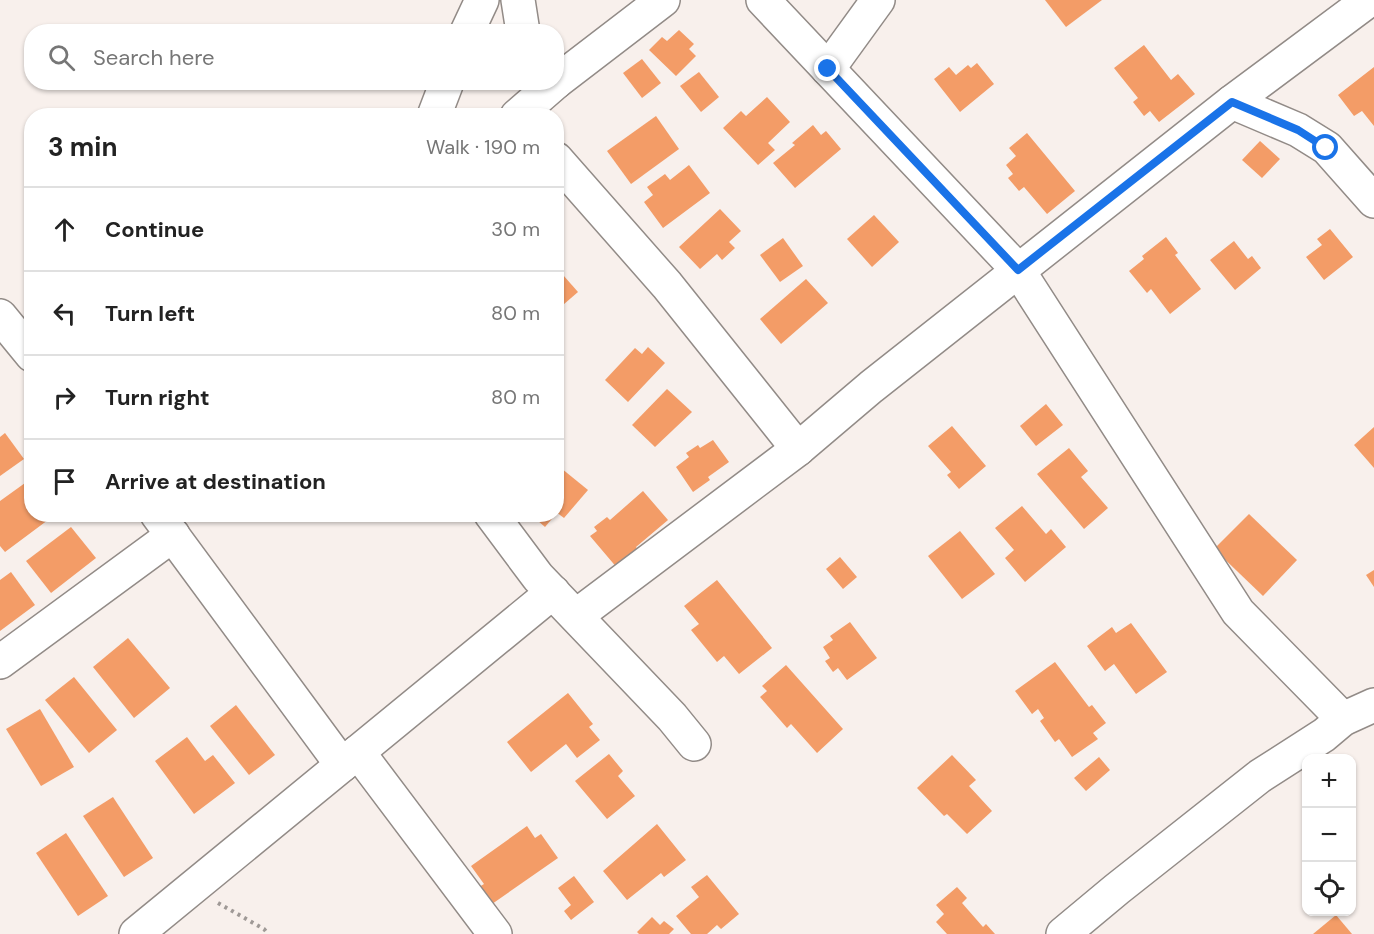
<!DOCTYPE html>
<html lang="en">
<head>
<meta charset="utf-8">
<style>
	body { margin:0; font-family:"DM Sans",sans-serif; background:#f6f6f6; color:#222 }
	.controls { position:absolute; right:18px; bottom:18px; display:grid; overflow:hidden; border-radius:12px; box-shadow:0 2px 4px #0004 }
	.controls button { width:54px; height:54px; display:grid; place-items:center; padding:0; border:0; border-bottom:2px solid #e0e0e0; background:#fff; color:#222; font:30px sans-serif }
	.stop { position:absolute; width:18px; height:18px; margin:-14px; border:4px solid #1a73e8; border-radius:50%; background:#fff }
	.stop.end { background:#1a73e8; border-color:#fff; box-shadow:0 2px 6px #0008 }
	.list { margin:0; padding:0; list-style:none }
	h2 { display:flex; justify-content:space-between; align-items:center; height:78px; margin:0; padding:0 24px; font-size:26px }
	h2 small { font-size:20px; font-weight:400; color:#767676 }
	.list li { display:grid; grid-template-columns:39px 1fr auto; gap:18px; align-items:center; box-sizing:border-box; height:84px; padding:0 24px; border-top:2px solid #e0e0e0 }
	.list b { display:block; font-size:22px; white-space:nowrap }
	.list em { font-size:20px; font-style:normal; color:#767676 }
	.icon { flex:none; width:33px; height:33px; fill:none; stroke:currentColor; stroke-width:2; stroke-linecap:round; stroke-linejoin:round }
	.map { position:relative; flex:none; width:1374px; height:934px; overflow:hidden }
	.search { position:absolute; background:#fff; box-shadow:0 2px 4px #0004; left:24px; top:24px; width:540px; height:66px; display:flex; align-items:center; gap:15px; box-sizing:border-box; padding:0 21px; border-radius:24px; color:#767676; font-size:22px }
	.panel { position:absolute; background:#fff; box-shadow:0 2px 4px #0004; left:24px; top:108px; width:540px; height:414px; border-radius:24px }
	.map>svg:first-child { display:block }
</style>
</head>
<body>
<div class="map">
<svg width="1374" height="934" viewBox="0 0 1374 934">
	<rect width="100%" height="100%" fill="#f8f0ec"/>
	<g fill="#f39c67">
		<polygon points="1045,0 1102,0 1066,27"/>
		<polygon points="679,30 694,44 689,49 696,56 676,76 649,50 662,37 667,41"/>
		<polygon points="1144,45 1171,80 1178,74 1195,94 1159,122 1150,111 1144,116 1133,102 1138,98 1114,68"/>
		<polygon points="642,59 661,83 642,98 623,73"/>
		<polygon points="977,63 994,84 960,112 934,79 949,67 956,75 968,65 971,68"/>
		<polygon points="1374,67 1374,126 1362,111 1354,116 1338,95"/>
		<polygon points="699,72 719,97 701,112 680,86"/>
		<polygon points="767,97 790,122 768,143 775,150 758,165 723,128 741,111 746,116"/>
		<polygon points="656,116 679,149 631,184 607,151"/>
		<polygon points="813,125 821,135 826,131 841,149 795,188 773,163 795,145 792,143"/>
		<polygon points="1027,133 1075,191 1047,214 1024,187 1019,191 1008,178 1013,174 1006,165 1016,156 1009,148"/>
		<polygon points="1260,141 1280,159 1262,178 1242,160"/>
		<polygon points="689,165 710,193 663,228 644,202 653,195 647,187 665,174 670,180"/>
		<polygon points="720,209 741,231 729,242 735,248 722,260 717,254 700,269 679,247"/>
		<polygon points="874,215 899,242 872,267 847,239"/>
		<polygon points="1330,229 1353,257 1324,280 1306,257 1322,245 1317,239"/>
		<polygon points="1166,237 1178,253 1175,255 1201,289 1170,314 1151,289 1147,293 1129,271 1144,259 1142,256"/>
		<polygon points="783,238 803,266 780,282 760,255"/>
		<polygon points="1234,241 1248,259 1252,256 1261,268 1235,290 1210,260"/>
		<polygon points="556,267 578,292 556,311"/>
		<polygon points="806,279 828,303 781,344 760,319"/>
		<polygon points="648,347 665,363 628,402 605,380 635,348 642,354"/>
		<polygon points="667,389 692,412 655,447 632,425"/>
		<polygon points="1046,404 1063,425 1036,446 1020,426"/>
		<polygon points="952,426 986,466 959,489 947,475 951,472 928,446"/>
		<polygon points="1374,427 1374,468 1354,445"/>
		<polygon points="5,433 24,459 0,476 0,437"/>
		<polygon points="713,440 729,462 708,477 710,480 693,492 676,467 689,457 686,453 698,445 700,448"/>
		<polygon points="1069,448 1088,471 1081,477 1108,508 1084,529 1037,474"/>
		<polygon points="556,464 588,490 564,518 556,512"/>
		<polygon points="32,478 32,514 56,514 5,552 0,546 0,501"/>
		<polygon points="643,491 668,520 636,547 639,551 618,569 590,536 597,531 594,527 607,517 610,520"/>
		<polygon points="1022,506 1046,534 1051,529 1066,547 1025,582 1005,558 1014,550 995,528"/>
		<polygon points="530,514 556,514 545,527"/>
		<polygon points="1249,514 1297,560 1263,596 1214,549"/>
		<polygon points="71,527 96,558 51,593 26,561"/>
		<polygon points="960,531 995,574 962,599 928,556"/>
		<polygon points="840,557 857,577 843,589 826,569"/>
		<polygon points="1374,570 1374,587 1366,575"/>
		<polygon points="11,572 35,605 0,631 0,580"/>
		<polygon points="717,580 772,648 739,674 724,656 717,662 691,630 699,624 684,606"/>
		<polygon points="850,622 877,658 847,680 838,668 833,672 825,661 830,658 823,647 833,640 830,636"/>
		<polygon points="1131,623 1167,672 1136,694 1114,664 1105,671 1087,646 1112,627 1116,633"/>
		<polygon points="128,638 170,688 134,718 93,667"/>
		<polygon points="1055,662 1089,707 1092,705 1106,723 1093,733 1098,739 1072,757 1059,739 1055,742 1040,721 1044,718 1038,709 1032,714 1015,691"/>
		<polygon points="786,665 843,729 817,753 791,724 787,728 760,697 767,691 762,686"/>
		<polygon points="74,677 117,730 89,753 45,700"/>
		<polygon points="568,693 593,724 589,727 600,740 577,758 566,744 531,772 507,742"/>
		<polygon points="236,705 275,755 249,775 210,726"/>
		<polygon points="40,709 74,767 41,786 6,729"/>
		<polygon points="187,737 205,761 213,755 235,783 194,814 155,761"/>
		<polygon points="609,754 623,771 618,776 635,796 607,819 575,781"/>
		<polygon points="952,755 976,780 969,786 992,811 967,834 947,814 944,816 917,788"/>
		<polygon points="1099,757 1110,770 1086,791 1074,778"/>
		<polygon points="113,797 153,858 124,877 83,816"/>
		<polygon points="657,824 686,860 664,877 661,873 627,900 603,871"/>
		<polygon points="527,826 535,838 541,834 558,858 492,904 479,887 484,884 471,866"/>
		<polygon points="66,833 108,896 78,916 36,853"/>
		<polygon points="707,875 739,914 721,929 717,925 707,934 691,934 676,916 699,897 691,887"/>
		<polygon points="574,876 594,902 571,920 564,911 571,905 558,888"/>
		<polygon points="957,887 967,898 962,903 983,927 986,924 995,934 947,934 936,922 944,914 936,905"/>
		<polygon points="1336,915 1352,934 1313,934"/>
		<polygon points="652,917 660,925 664,921 674,929 669,934 639,934 637,932"/>
	</g>
	<g fill="none" stroke-linecap="round" stroke-linejoin="round">
		<defs>
			<g id="minor">
				<polyline points="518,0 523,32"/>
				<polyline points="763,0 1018,270 1238,612 1343,719"/>
				<polyline points="467,32 482,0"/>
				<polyline points="828,69 878,0"/>
				<polyline points="556,82 663,0"/>
				<polyline points="1232,102 1298,130 1327,148 1374,201"/>
				<polyline points="434,116 447,82"/>
				<polyline points="517,116 556,82"/>
				<polyline points="556,159 667,285 798,449"/>
				<polyline points="0,316 32,355"/>
				<polyline points="157,514 342,765"/>
				<polyline points="491,514 538,577 672,717 694,744"/>
				<polyline points="576,616 798,449 871,387 1232,102 1369,0"/>
				<polyline points="0,662 173,535"/>
				<polyline points="358,752 495,934"/>
				<polyline points="136,934 553,592"/>
				<polyline points="1063,934 1117,889 1260,776 1324,735 1343,719 1374,705"/>
			</g>
		</defs>
		<use href="#minor" stroke="#928b87" stroke-width="36"/>
		<polyline stroke="#9f9996" stroke-width="4" stroke-dasharray="3 4.5" stroke-linecap="butt" points="218,903 264,929 268,934"/>
		<use href="#minor" stroke="#fff" stroke-width="33"/>
	</g>
	<g fill="none" stroke-linecap="round" stroke-linejoin="round">
		<polyline stroke="#1a73e8" stroke-width="8" points="828,69 1018,270 1232,102 1298,130 1326,148"/>
	</g>
</svg>
<div class="controls">
<button>+</button>
<button>−</button>
<button><svg class="icon" aria-label="locate" viewBox="0 0 24 24"><circle cx="12" cy="12" r="6"/><path d="M12 2v4M12 18v4M2 12h4M18 12h4"/></svg></button>
</div>
<div class="stop" style="left:1326px;top:148px"></div>
<div class="stop end" style="left:828px;top:69px"></div>
<div class="search"><svg class="icon" aria-label="search" viewBox="0 0 24 24"><circle cx="10" cy="10" r="6"/><path d="M15 15l6 6"/></svg>Search here</div>
<section class="panel">
<h2>3 min<small>Walk · 190 m</small></h2>
<ul class="list">
<li><svg class="icon" aria-label="ahead" viewBox="0 0 24 24"><path d="M12 20V5M6 11l6-6 6 6"/></svg><div><b>Continue</b></div><em>30 m</em></li>
<li><svg class="icon" aria-label="left" viewBox="0 0 24 24"><path d="M17 20v-9H6M10 6l-5 5 5 5"/></svg><div><b>Turn left</b></div><em>80 m</em></li>
<li><svg class="icon" aria-label="right" viewBox="0 0 24 24"><path d="M7 20v-9h11M14 6l5 5-5 5"/></svg><div><b>Turn right</b></div><em>80 m</em></li>
<li><svg class="icon" aria-label="arrive" viewBox="0 0 24 24"><path d="M6 21V4h12l-3 4 3 4H6"/></svg><div><b>Arrive at destination</b></div></li>
</ul>
</section>
</div>
</body>
</html>
